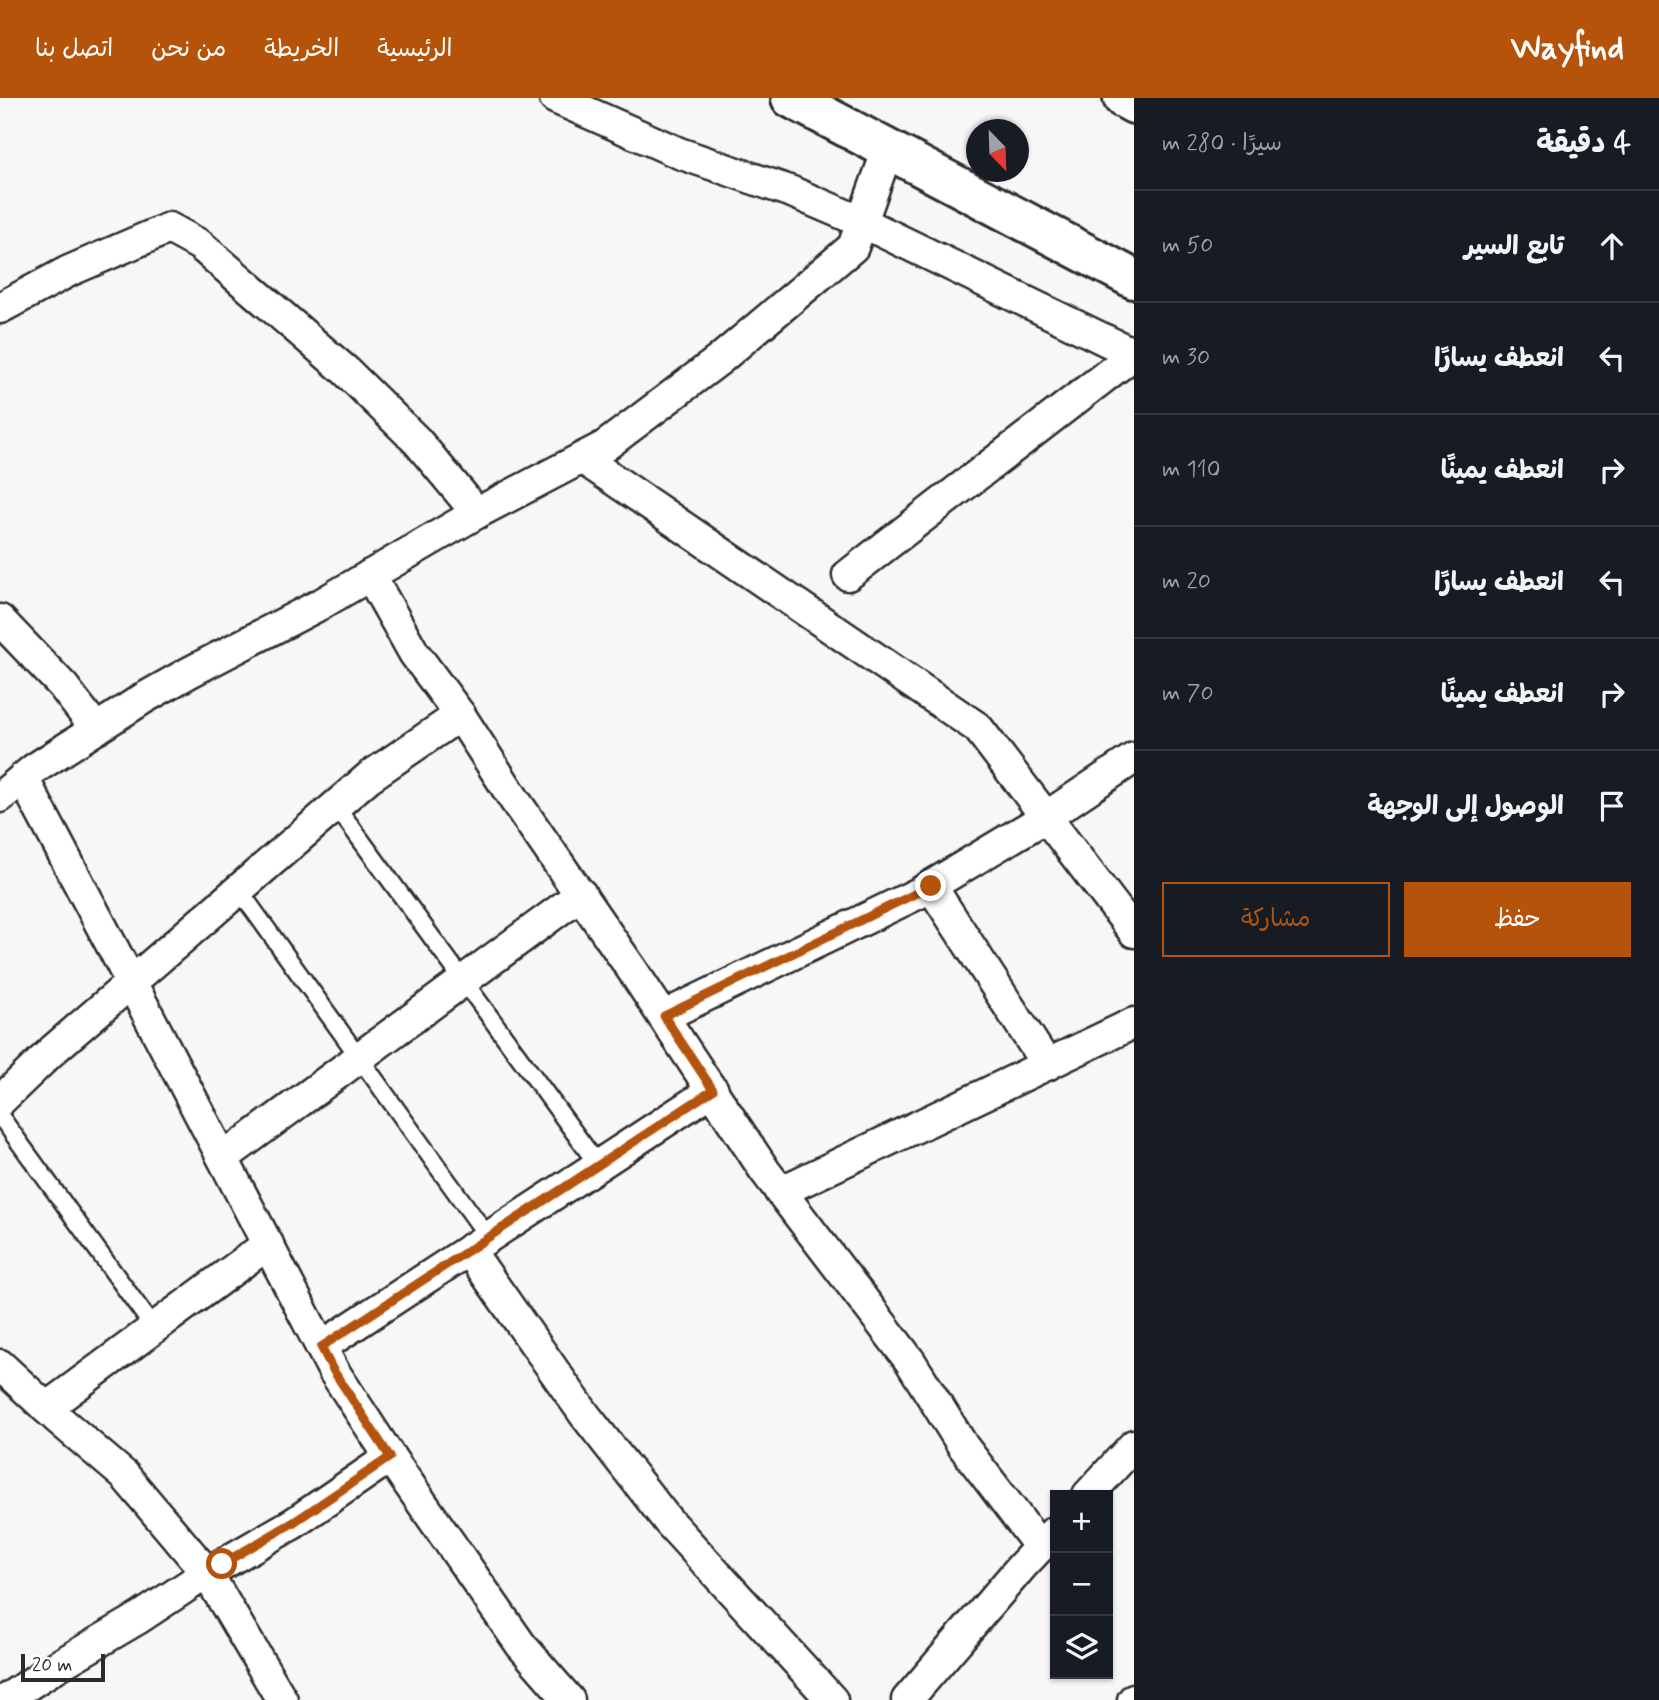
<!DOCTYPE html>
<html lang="ar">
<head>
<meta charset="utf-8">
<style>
	body { margin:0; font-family:Mynerve,"Playpen Sans Arabic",sans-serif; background:#242831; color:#f1f3f6; direction:rtl }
	.controls { position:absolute; right:21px; bottom:21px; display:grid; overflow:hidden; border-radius:0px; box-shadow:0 2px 5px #0004 }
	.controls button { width:63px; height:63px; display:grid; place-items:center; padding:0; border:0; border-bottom:2px solid #363941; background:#171b24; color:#f1f3f6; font:35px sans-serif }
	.compass { position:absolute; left:966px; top:21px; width:63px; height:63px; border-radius:50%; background:#171b24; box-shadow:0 2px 5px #0004; rotate:157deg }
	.scale { position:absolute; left:21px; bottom:18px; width:84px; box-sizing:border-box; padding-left:7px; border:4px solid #2b2b2b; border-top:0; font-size:19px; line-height:24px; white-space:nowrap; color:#2b2b2b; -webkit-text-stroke:5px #fff; paint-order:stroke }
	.stop { position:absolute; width:21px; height:21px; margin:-16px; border:5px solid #b45309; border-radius:50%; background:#fff }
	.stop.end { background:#b45309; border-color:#fff; box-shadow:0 2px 7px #0008 }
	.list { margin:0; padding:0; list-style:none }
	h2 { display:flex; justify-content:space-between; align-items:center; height:91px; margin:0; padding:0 28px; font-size:30px }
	h2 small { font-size:23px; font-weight:400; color:#9ea1a6 }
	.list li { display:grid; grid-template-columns:46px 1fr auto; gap:21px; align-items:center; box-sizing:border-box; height:112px; padding:0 28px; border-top:2px solid #363941 }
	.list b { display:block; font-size:26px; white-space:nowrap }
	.list em { font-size:23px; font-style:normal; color:#9ea1a6 }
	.actions { display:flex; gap:14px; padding:21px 28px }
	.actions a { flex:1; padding:16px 0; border:2px solid #b45309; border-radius:0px; text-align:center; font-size:24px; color:#b45309 }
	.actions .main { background:#b45309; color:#fff }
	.icon { flex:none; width:38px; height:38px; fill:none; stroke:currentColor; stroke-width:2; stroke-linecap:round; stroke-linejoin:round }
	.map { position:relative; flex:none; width:1134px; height:1602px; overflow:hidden; direction:ltr }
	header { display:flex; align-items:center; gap:42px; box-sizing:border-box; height:98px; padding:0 35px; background:#b45309; color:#fff }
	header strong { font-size:33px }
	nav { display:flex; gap:38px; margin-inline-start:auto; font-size:24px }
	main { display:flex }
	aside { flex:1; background:#171b24 }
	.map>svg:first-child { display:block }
</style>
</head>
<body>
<header>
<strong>Wayfind</strong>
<nav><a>الرئيسية</a><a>الخريطة</a><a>من نحن</a><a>اتصل بنا</a></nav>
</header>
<main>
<aside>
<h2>4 دقيقة<small>سيرًا · 280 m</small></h2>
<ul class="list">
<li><svg class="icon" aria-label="ahead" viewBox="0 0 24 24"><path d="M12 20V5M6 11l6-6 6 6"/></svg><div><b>تابع السير</b></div><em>50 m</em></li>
<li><svg class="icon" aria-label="left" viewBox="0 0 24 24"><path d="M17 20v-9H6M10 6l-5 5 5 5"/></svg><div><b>انعطف يسارًا</b></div><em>30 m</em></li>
<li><svg class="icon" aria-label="right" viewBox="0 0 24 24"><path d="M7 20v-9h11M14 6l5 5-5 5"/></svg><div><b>انعطف يمينًا</b></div><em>110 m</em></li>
<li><svg class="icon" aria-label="left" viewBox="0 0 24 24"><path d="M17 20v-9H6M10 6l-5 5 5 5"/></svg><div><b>انعطف يسارًا</b></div><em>20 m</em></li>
<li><svg class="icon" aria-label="right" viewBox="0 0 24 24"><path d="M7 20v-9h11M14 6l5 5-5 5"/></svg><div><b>انعطف يمينًا</b></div><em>70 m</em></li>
<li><svg class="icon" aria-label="arrive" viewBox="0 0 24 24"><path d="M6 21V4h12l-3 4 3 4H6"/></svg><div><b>الوصول إلى الوجهة</b></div></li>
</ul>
<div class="actions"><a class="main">حفظ</a><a>مشاركة</a></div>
</aside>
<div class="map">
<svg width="1134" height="1602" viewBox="0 0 1134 1602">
	<rect width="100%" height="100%" fill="#f7f7f7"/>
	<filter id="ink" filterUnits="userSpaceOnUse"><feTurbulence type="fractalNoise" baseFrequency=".0143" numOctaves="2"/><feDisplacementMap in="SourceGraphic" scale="14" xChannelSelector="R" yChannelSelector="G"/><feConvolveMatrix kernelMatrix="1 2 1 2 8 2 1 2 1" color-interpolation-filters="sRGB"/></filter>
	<g filter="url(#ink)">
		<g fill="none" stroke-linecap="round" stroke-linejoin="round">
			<defs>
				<g id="service">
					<polyline points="336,708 598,1067"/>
					<polyline points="239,792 488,1139"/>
					<polyline points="0,1018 154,1230"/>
				</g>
				<g id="minor">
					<polyline points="555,0 679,55 792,94 862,124 1134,256"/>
					<polyline points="0,210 69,173 169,130 200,147 347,274 417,343 477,415"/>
					<polyline points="582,360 978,630 1134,834"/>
					<polyline points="370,477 414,555 460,617 514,701 633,873 765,1073 910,1263 963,1348 1040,1449"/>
					<polyline points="848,477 1134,256"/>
					<polyline points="0,522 63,588 96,631"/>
					<polyline points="23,680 131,884 333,1272 390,1359 521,1547 569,1602"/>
					<polyline points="0,699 34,671 144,600 190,574 321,506 477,415 605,348 719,262 853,149 888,51"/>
					<polyline points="931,788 1047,967"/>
					<polyline points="664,918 919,795 1046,719 1134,660"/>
					<polyline points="0,1003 53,952 369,679 460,617"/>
					<polyline points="223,1060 581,796"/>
					<polyline points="780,1094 1134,925"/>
					<polyline points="469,1152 585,1317 668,1423 832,1602"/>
					<polyline points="321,1249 713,992"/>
					<polyline points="0,1267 57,1320 125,1378 207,1475 282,1602"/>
					<polyline points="46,1310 268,1146"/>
					<polyline points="1088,1397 1134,1347"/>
					<polyline points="5,1602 54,1570 139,1520 207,1475 294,1425 390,1359"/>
					<polyline points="907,1602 1022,1468 1055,1433"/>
					<polyline points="1133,1602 1134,1601"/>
				</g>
				<g id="secondary">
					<polyline points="791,0 1134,181"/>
					<polyline points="1123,0 1134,6"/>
				</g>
			</defs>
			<use href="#service" stroke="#2b2b2b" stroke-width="21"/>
			<use href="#minor" stroke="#2b2b2b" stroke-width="35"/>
			<use href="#secondary" stroke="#2b2b2b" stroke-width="44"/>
			<use href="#service" stroke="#fff" stroke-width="16"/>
			<use href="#minor" stroke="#fff" stroke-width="30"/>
			<use href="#secondary" stroke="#fff" stroke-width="38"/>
		</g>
	</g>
	<g fill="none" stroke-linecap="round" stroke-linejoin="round" filter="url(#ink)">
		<polyline stroke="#b45309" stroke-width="9" points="222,1466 294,1424 390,1359 333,1272 321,1249 713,992 664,918 931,788"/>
	</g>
</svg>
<div class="controls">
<button>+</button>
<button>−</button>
<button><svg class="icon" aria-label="layers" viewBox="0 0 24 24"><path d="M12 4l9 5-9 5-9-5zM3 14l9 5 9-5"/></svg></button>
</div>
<svg class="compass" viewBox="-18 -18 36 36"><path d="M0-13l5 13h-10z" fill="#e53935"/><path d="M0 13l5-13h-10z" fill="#9ea1a6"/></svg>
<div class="scale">20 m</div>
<div class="stop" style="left:222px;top:1466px"></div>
<div class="stop end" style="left:931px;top:788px"></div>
</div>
</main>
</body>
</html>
